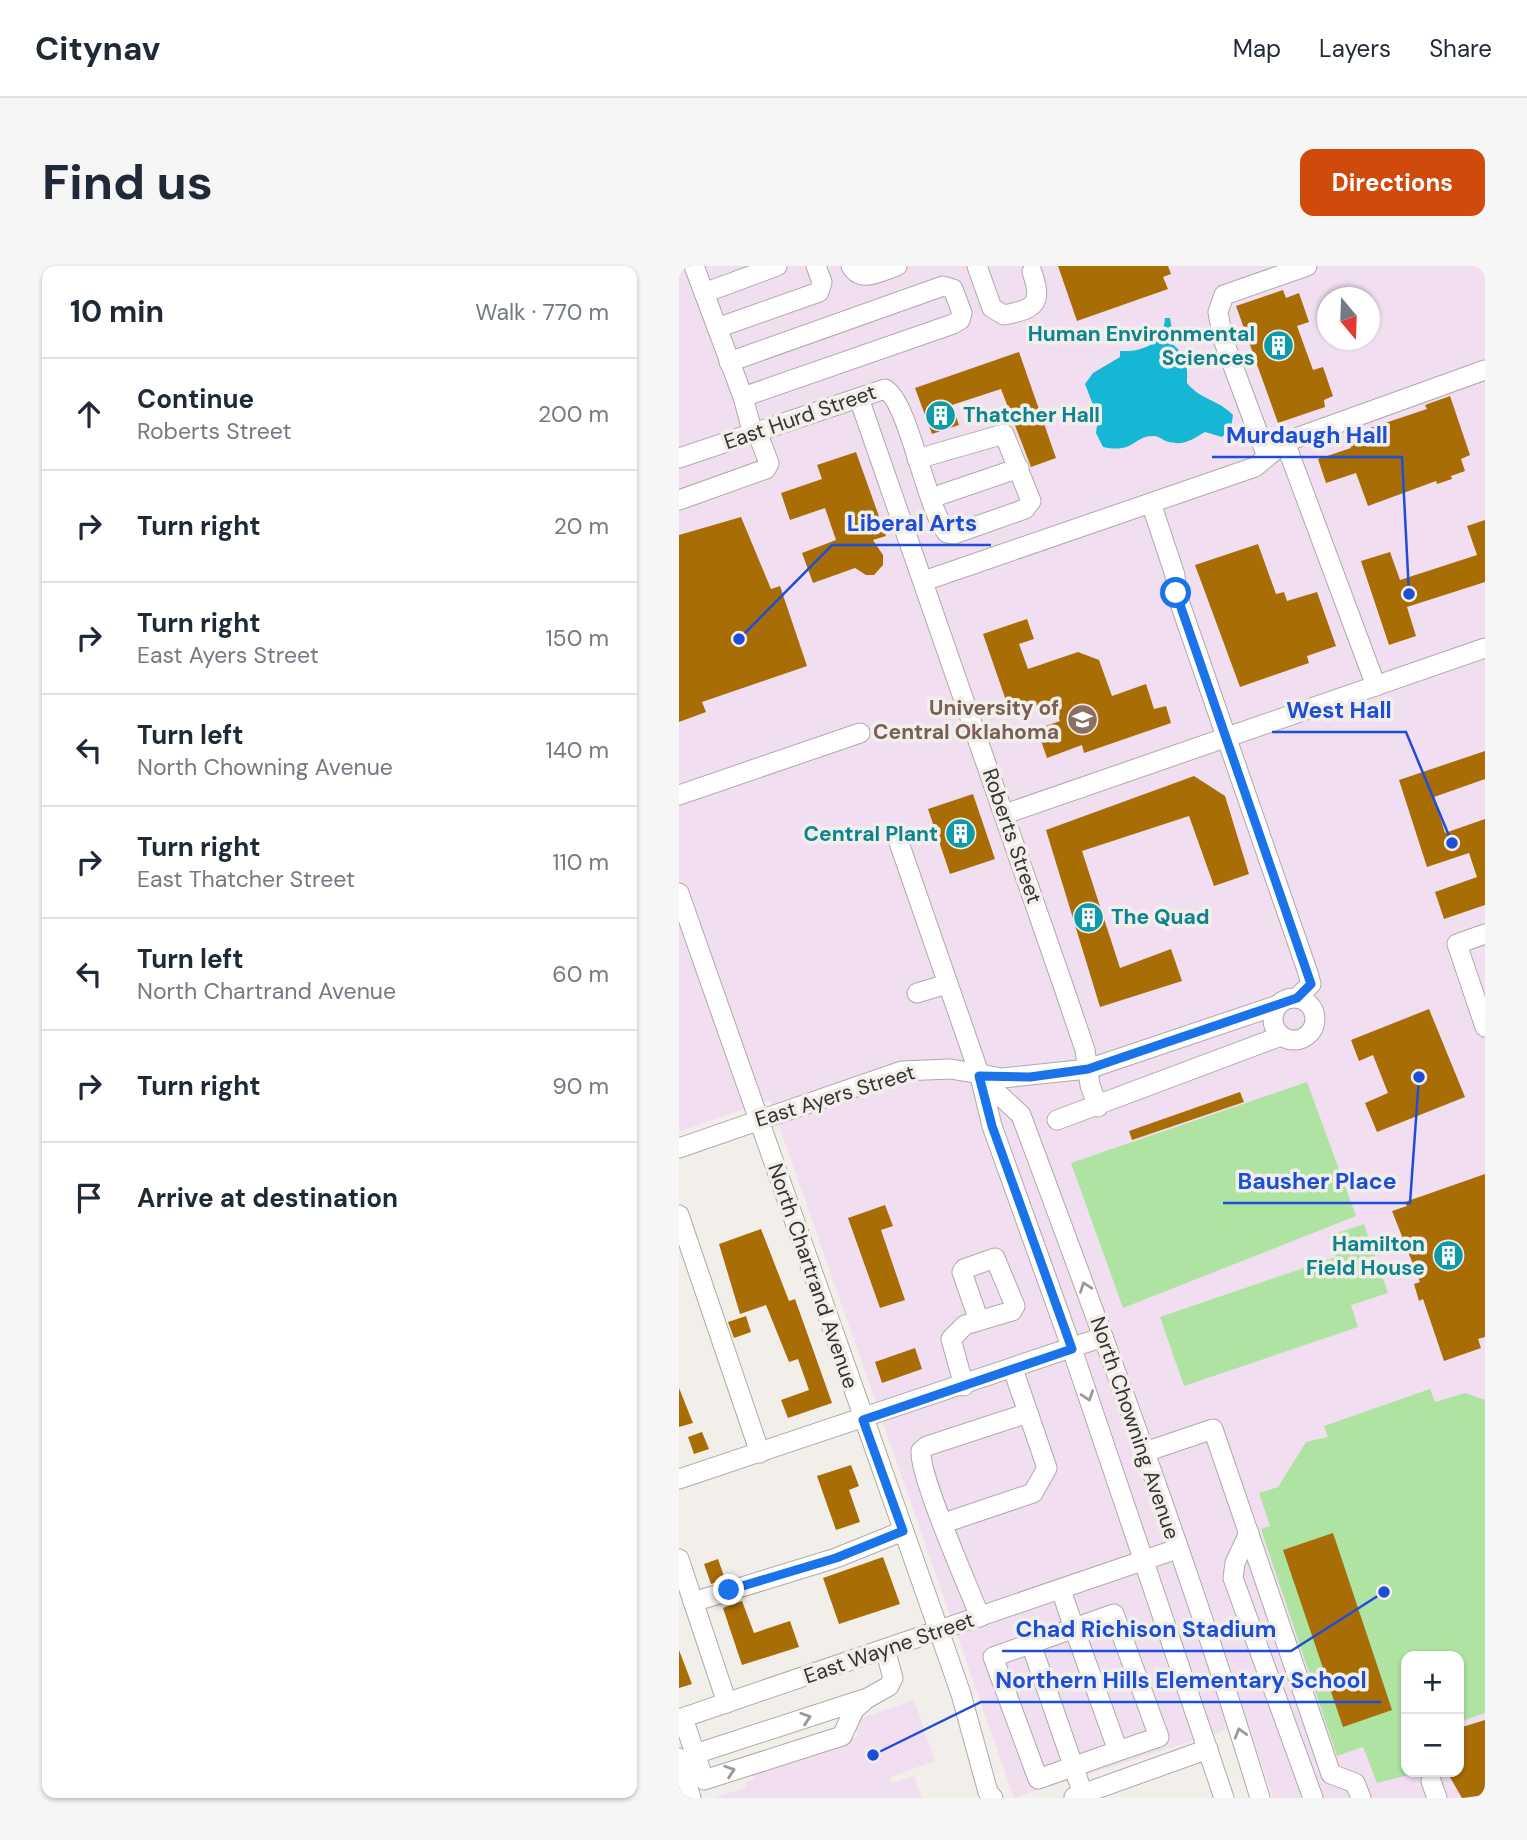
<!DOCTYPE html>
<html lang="en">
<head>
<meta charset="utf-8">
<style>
	body { margin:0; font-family:"DM Sans",sans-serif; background:#f6f6f7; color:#1f2937 }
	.controls { position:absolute; right:21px; bottom:21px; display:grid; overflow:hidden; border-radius:14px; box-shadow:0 2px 5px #0004 }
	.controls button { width:63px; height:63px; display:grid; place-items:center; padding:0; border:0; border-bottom:2px solid #e0e1e3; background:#fff; color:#1f2937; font:35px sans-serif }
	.compass { position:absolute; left:638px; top:21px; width:63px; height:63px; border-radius:50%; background:#fff; box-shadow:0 2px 5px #0004; rotate:161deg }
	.stop { position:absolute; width:21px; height:21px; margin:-16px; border:5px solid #1a73e8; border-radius:50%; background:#fff }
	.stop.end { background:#1a73e8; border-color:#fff; box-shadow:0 2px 7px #0008 }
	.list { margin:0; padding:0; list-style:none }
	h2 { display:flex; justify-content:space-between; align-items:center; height:91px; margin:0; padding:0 28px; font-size:30px }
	h2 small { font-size:23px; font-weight:400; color:#747a83 }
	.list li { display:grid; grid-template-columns:46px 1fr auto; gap:21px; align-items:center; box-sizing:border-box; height:112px; padding:0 28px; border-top:2px solid #e0e1e3 }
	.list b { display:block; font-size:26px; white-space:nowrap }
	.list p { margin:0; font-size:23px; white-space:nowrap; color:#747a83 }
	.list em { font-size:23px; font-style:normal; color:#747a83 }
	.icon { flex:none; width:38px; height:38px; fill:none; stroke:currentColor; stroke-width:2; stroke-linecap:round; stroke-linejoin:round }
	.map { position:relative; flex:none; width:806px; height:1532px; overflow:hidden; border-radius:14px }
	header { display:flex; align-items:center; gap:42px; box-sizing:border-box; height:98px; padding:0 35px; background:#fff; border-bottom:2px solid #e0e1e3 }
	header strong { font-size:33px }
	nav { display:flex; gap:38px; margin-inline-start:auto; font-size:24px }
	.intro { display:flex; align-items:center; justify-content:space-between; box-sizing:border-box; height:168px; padding:0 42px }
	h1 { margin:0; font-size:49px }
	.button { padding:18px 32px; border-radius:14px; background:#cf4a0b; color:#fff; font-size:24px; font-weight:700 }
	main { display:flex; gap:42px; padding:0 42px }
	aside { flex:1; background:#fff; border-radius:14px; box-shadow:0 2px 5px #0004 }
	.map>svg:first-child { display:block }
</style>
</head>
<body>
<header>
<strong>Citynav</strong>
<nav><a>Map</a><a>Layers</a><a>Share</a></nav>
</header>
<div class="intro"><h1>Find us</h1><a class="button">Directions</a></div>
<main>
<aside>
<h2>10 min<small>Walk · 770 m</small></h2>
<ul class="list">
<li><svg class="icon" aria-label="ahead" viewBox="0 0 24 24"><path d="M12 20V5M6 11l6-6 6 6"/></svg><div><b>Continue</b><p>Roberts Street</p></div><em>200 m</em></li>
<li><svg class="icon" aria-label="right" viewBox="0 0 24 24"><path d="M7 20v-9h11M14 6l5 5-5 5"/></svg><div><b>Turn right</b></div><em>20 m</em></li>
<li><svg class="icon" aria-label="right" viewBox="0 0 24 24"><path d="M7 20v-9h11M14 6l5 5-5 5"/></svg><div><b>Turn right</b><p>East Ayers Street</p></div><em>150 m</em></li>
<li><svg class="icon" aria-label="left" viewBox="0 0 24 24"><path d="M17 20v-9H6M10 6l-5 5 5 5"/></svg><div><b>Turn left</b><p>North Chowning Avenue</p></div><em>140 m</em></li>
<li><svg class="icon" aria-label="right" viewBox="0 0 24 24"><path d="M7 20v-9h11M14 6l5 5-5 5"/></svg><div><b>Turn right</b><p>East Thatcher Street</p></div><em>110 m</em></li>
<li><svg class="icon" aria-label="left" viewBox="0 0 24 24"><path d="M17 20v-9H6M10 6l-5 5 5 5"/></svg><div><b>Turn left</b><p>North Chartrand Avenue</p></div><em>60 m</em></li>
<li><svg class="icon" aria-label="right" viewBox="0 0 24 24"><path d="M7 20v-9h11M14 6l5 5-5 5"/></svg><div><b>Turn right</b></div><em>90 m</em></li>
<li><svg class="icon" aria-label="arrive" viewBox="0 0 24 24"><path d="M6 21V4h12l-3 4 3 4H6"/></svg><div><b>Arrive at destination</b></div></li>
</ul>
</aside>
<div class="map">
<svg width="806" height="1532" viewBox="0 0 806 1532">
	<rect width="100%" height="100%" fill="#f2efeb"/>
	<g fill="#f1dff1" fill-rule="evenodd">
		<path d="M0 0H806V1532H594L569 1457 335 1532 91 834 0 866ZM648 32H690V74H648ZM727 1390H780V1506H727Z"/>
		<polygon points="235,1434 256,1495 211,1511 213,1517 235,1510 243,1532 35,1532 67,1521 66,1517 75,1513 74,1509 154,1482 154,1479 179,1471 174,1455"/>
	</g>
	<g fill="#aee3a1">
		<polygon points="628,816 677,950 444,1042 392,897"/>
		<polygon points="685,958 709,1027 672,1039 679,1061 505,1120 481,1051 657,991 650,970"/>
		<polygon points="751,1123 756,1136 786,1127 806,1134 806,1447 780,1456 780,1390 727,1390 727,1472 725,1474 727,1506 734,1508 698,1517 684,1481 658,1490 582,1263 591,1260 580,1227 599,1221 627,1176 649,1171 645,1160"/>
	</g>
	<path fill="#16b7d5" d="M486 52H491L493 64 490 75C507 89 509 95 508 117 523 135 537 132 554 149L552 162 543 171 526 166C514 173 505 180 490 176 485 175 480 170 475 170 455 169 456 188 424 181L417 167 419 152 406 118 414 107 441 91V85C465 86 484 78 486 52Z"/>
	<g fill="#a96d05">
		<polygon points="379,0 489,0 492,8 484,11 489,23 398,55"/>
		<polygon points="604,24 607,32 620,27 630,56 618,60 634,104 644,101 654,130 645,134 646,141 599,157 557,40"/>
		<polygon points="340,86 377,192 352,201 322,123 273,139 280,159 253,168 236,122"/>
		<polygon points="771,130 791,189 782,193 786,205 772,210 773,213 758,218 757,215 689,240 677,207 647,217 639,193 672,182 667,170 748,143 746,139"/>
		<polygon points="177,186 207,270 194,274 204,289 204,299 195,309 187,309 176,302 134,317 123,287 157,274 146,242 111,254 102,227 143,213 138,199"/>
		<polygon points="62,251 92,323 101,320 128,400 23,436 27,446 0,456 0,269"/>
		<polygon points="806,254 806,316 728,341 737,370 710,379 682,295 711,286 721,314 798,289 788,260"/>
		<polygon points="579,278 597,328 605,326 608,335 638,326 657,380 628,390 630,397 561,421 516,299"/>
		<polygon points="348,353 355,373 340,378 349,403 399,386 420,394 433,430 467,418 475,443 487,440 492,457 405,487 403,479 368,492 358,463 381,455 373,434 332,449 304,368"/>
		<polygon points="806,485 806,513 755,531 766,567 806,553 806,639 765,653 756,626 798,611 790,587 748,601 720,514"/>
		<polygon points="515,510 546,530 570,608 535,620 510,550 403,585 441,702 492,683 503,715 421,741 367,564"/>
		<polygon points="294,528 316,593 271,608 249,543"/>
		<polygon points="750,743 786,831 698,866 686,837 709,827 694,789 680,795 672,774"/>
		<polygon points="561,826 565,836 453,874 450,865"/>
		<polygon points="806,908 806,1071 799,1073 802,1082 765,1095 744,1033 740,1035 735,1018 741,1016 713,945 728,940 726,936"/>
		<polygon points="206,939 214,960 202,964 226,1034 201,1042 169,952"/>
		<polygon points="82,963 110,1035 116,1033 153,1137 109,1152 102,1134 130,1124 119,1093 110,1096 87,1039 61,1048 40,978"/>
		<polygon points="67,1050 72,1066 55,1072 49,1056"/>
		<polygon points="236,1082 243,1103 203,1117 196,1096"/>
		<polygon points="0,1122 14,1157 0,1161"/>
		<polygon points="23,1166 30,1183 15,1188 9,1171"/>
		<polygon points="172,1199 180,1220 170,1224 181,1256 157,1264 138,1210"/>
		<polygon points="654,1267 713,1444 664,1461 604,1284"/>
		<polygon points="204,1291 221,1338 160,1358 144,1312"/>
		<polygon points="39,1293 46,1313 32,1318 25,1298"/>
		<polygon points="63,1335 75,1367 111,1355 120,1381 63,1399 44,1342"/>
		<polygon points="0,1384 13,1418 0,1422"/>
		<polygon points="806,1454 806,1529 783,1532 768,1506 780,1506 780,1462"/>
	</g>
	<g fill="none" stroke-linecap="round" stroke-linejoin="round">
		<defs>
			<g id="minor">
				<polyline points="15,0 64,131 74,168"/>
				<path d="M172 0C182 18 202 5 218 0"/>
				<path d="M298 0 313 42 325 49C356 43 364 38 353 6"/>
				<polyline points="25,27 98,0"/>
				<polyline points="38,62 140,26 143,16 137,0"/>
				<polyline points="50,96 264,20 274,23 283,47 281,54 274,58 64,131"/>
				<polyline points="183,141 385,722 406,784 411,819 419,841"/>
				<polyline points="606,176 697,420"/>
				<polyline points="588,191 544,73 539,46 545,29 628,0"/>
				<path d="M0 192 206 123C230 136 246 240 268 267L275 268 346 243 352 235 325 168 238 193"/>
				<polyline points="252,232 340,202"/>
				<polyline points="0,234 87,203 90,197 78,166"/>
				<polyline points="472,237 496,309 497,326 629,707 632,718 618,732"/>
				<polyline points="245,315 576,201 606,176 806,104"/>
				<polyline points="0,529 181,467"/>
				<polyline points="326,548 806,382"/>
				<polyline points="217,568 301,810 313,860 393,1083 545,1532"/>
				<polyline points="0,627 260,1365 282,1428 309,1526 314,1532"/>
				<polyline points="806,668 778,678 806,761"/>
				<polyline points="238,727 268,718"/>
				<circle cx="615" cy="753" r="21"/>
				<path d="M301 811 342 849C426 1075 511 1301 581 1532"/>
				<polyline points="378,854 602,770"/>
				<polyline points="0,882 223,805 272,803 323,812 409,803 599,739"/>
				<polyline points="0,949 81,1187"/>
				<polyline points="285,1120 272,1073 286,1059 333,1045 336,1040 316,992 285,1003 283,1006 300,1055"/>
				<polyline points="466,1186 534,1163 652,1508 676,1517 682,1532"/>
				<polyline points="0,1213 424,1071"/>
				<polyline points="265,1257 354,1227 368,1202 334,1103"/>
				<polyline points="570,1267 556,1297 554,1312 634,1532"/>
				<polyline points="0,1293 48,1437"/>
				<path d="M382 1324 395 1362 439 1485 359 1513 314 1391C354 1377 395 1362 435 1348L480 1471 439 1485"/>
				<polyline points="14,1336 157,1292 224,1265"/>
				<path d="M301 1351C289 1320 240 1210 242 1185L248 1180 349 1147"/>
				<polyline points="352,1378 404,1528"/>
				<polyline points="4,1452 25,1514 163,1470 175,1444 187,1433 210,1420 214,1412 206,1383"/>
				<polyline points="0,1453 498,1283"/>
				<polyline points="16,1488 185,1433"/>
				<polyline points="0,1492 12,1532"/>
				<polyline points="752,1515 758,1532"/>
				<polyline points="395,1531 529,1483"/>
			</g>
		</defs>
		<use href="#minor" stroke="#aeaaa7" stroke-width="21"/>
		<use href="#minor" stroke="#fff" stroke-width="19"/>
	</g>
	<defs><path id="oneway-chevron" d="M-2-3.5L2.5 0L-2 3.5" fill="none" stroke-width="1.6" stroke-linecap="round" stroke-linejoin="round" transform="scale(1.75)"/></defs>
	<g stroke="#9a9998">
		<use href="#oneway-chevron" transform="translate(406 1021) rotate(-110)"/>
		<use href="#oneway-chevron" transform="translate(409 1130) rotate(71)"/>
		<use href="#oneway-chevron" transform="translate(127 1452) rotate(-18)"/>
		<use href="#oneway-chevron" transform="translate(561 1467) rotate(-107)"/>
		<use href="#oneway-chevron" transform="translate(51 1505) rotate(-18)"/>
	</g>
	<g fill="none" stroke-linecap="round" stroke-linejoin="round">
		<polyline stroke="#1a73e8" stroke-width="9" points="50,1324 157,1292 224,1265 184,1154 393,1083 313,860 300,810 351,811 409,803 618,732 632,718 497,327"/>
	</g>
	<defs>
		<symbol id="building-disc" viewBox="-11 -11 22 22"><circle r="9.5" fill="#0f9aa8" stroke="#f2efeb"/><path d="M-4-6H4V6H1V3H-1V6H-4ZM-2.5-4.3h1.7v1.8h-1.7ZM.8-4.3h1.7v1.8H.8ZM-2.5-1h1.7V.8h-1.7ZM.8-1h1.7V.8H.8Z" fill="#fff"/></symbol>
		<symbol id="university-disc" viewBox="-11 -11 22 22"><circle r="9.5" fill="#8d6e63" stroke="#f2efeb"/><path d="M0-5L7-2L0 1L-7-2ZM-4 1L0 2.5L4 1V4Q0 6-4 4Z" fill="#fff"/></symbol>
	</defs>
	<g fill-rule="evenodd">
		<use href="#building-disc" x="582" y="62" width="35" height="35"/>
		<use href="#building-disc" x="244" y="132" width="35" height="35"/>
		<use href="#university-disc" x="386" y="436" width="35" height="35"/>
		<use href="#building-disc" x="264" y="550" width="35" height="35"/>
		<use href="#building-disc" x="392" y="634" width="35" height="35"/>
		<use href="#building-disc" x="752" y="972" width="35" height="35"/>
	</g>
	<g text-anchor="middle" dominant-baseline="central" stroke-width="7" stroke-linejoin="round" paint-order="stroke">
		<g font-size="21" font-weight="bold" fill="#0d838f" stroke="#f2efeb" text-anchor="end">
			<text x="576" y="68">Human Environmental<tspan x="576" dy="24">Sciences</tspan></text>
			<text x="284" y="149" text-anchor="start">Thatcher Hall</text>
			<text x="259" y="568">Central Plant</text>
			<text x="432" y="651" text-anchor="start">The Quad</text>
			<text x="746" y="978">Hamilton<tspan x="746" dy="24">Field House</tspan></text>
		</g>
		<g font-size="21" fill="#343332" stroke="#f2efeb">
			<text transform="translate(121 151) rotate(-19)">East Hurd Street</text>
			<text transform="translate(333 570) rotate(71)">Roberts Street</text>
			<text transform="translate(156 830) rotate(-17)">East Ayers Street</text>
			<text transform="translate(134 1010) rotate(71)">North Chartrand Avenue</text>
			<text transform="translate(456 1162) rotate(71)">North Chowning Avenue</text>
			<text transform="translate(210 1382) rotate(-19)">East Wayne Street</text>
		</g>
		<g font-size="21" font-weight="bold" fill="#785e54" stroke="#f2efeb" text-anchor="end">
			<text x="380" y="442">University of<tspan x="380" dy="24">Central Oklahoma</tspan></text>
		</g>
	</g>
	<path fill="none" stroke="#1d4ed8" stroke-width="2.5" d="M730 328L723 191H533M60 373L153 279H312M773 577L727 466H593M740 811L731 937H544M705 1326L612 1385H323M194 1489L302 1436H702"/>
	<g fill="#1d4ed8" stroke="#f2efeb" stroke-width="2.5">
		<circle cx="730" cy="328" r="7"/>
		<circle cx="60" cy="373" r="7"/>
		<circle cx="773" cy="577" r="7"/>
		<circle cx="740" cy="811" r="7"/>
		<circle cx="705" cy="1326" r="7"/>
		<circle cx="194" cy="1489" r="7"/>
	</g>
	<g font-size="23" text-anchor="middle" font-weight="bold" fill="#1d4ed8" stroke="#f2efeb" stroke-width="7" stroke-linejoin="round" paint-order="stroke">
		<text x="628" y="177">Murdaugh Hall</text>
		<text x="233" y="265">Liberal Arts</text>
		<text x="660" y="452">West Hall</text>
		<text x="638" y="923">Bausher Place</text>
		<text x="467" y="1371">Chad Richison Stadium</text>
		<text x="502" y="1422">Northern Hills Elementary School</text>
	</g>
</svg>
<div class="controls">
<button>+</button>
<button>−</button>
</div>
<svg class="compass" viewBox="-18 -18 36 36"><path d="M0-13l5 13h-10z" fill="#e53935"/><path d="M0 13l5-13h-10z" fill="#747a83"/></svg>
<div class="stop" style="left:497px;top:327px"></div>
<div class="stop end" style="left:50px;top:1324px"></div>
</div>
</main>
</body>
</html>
